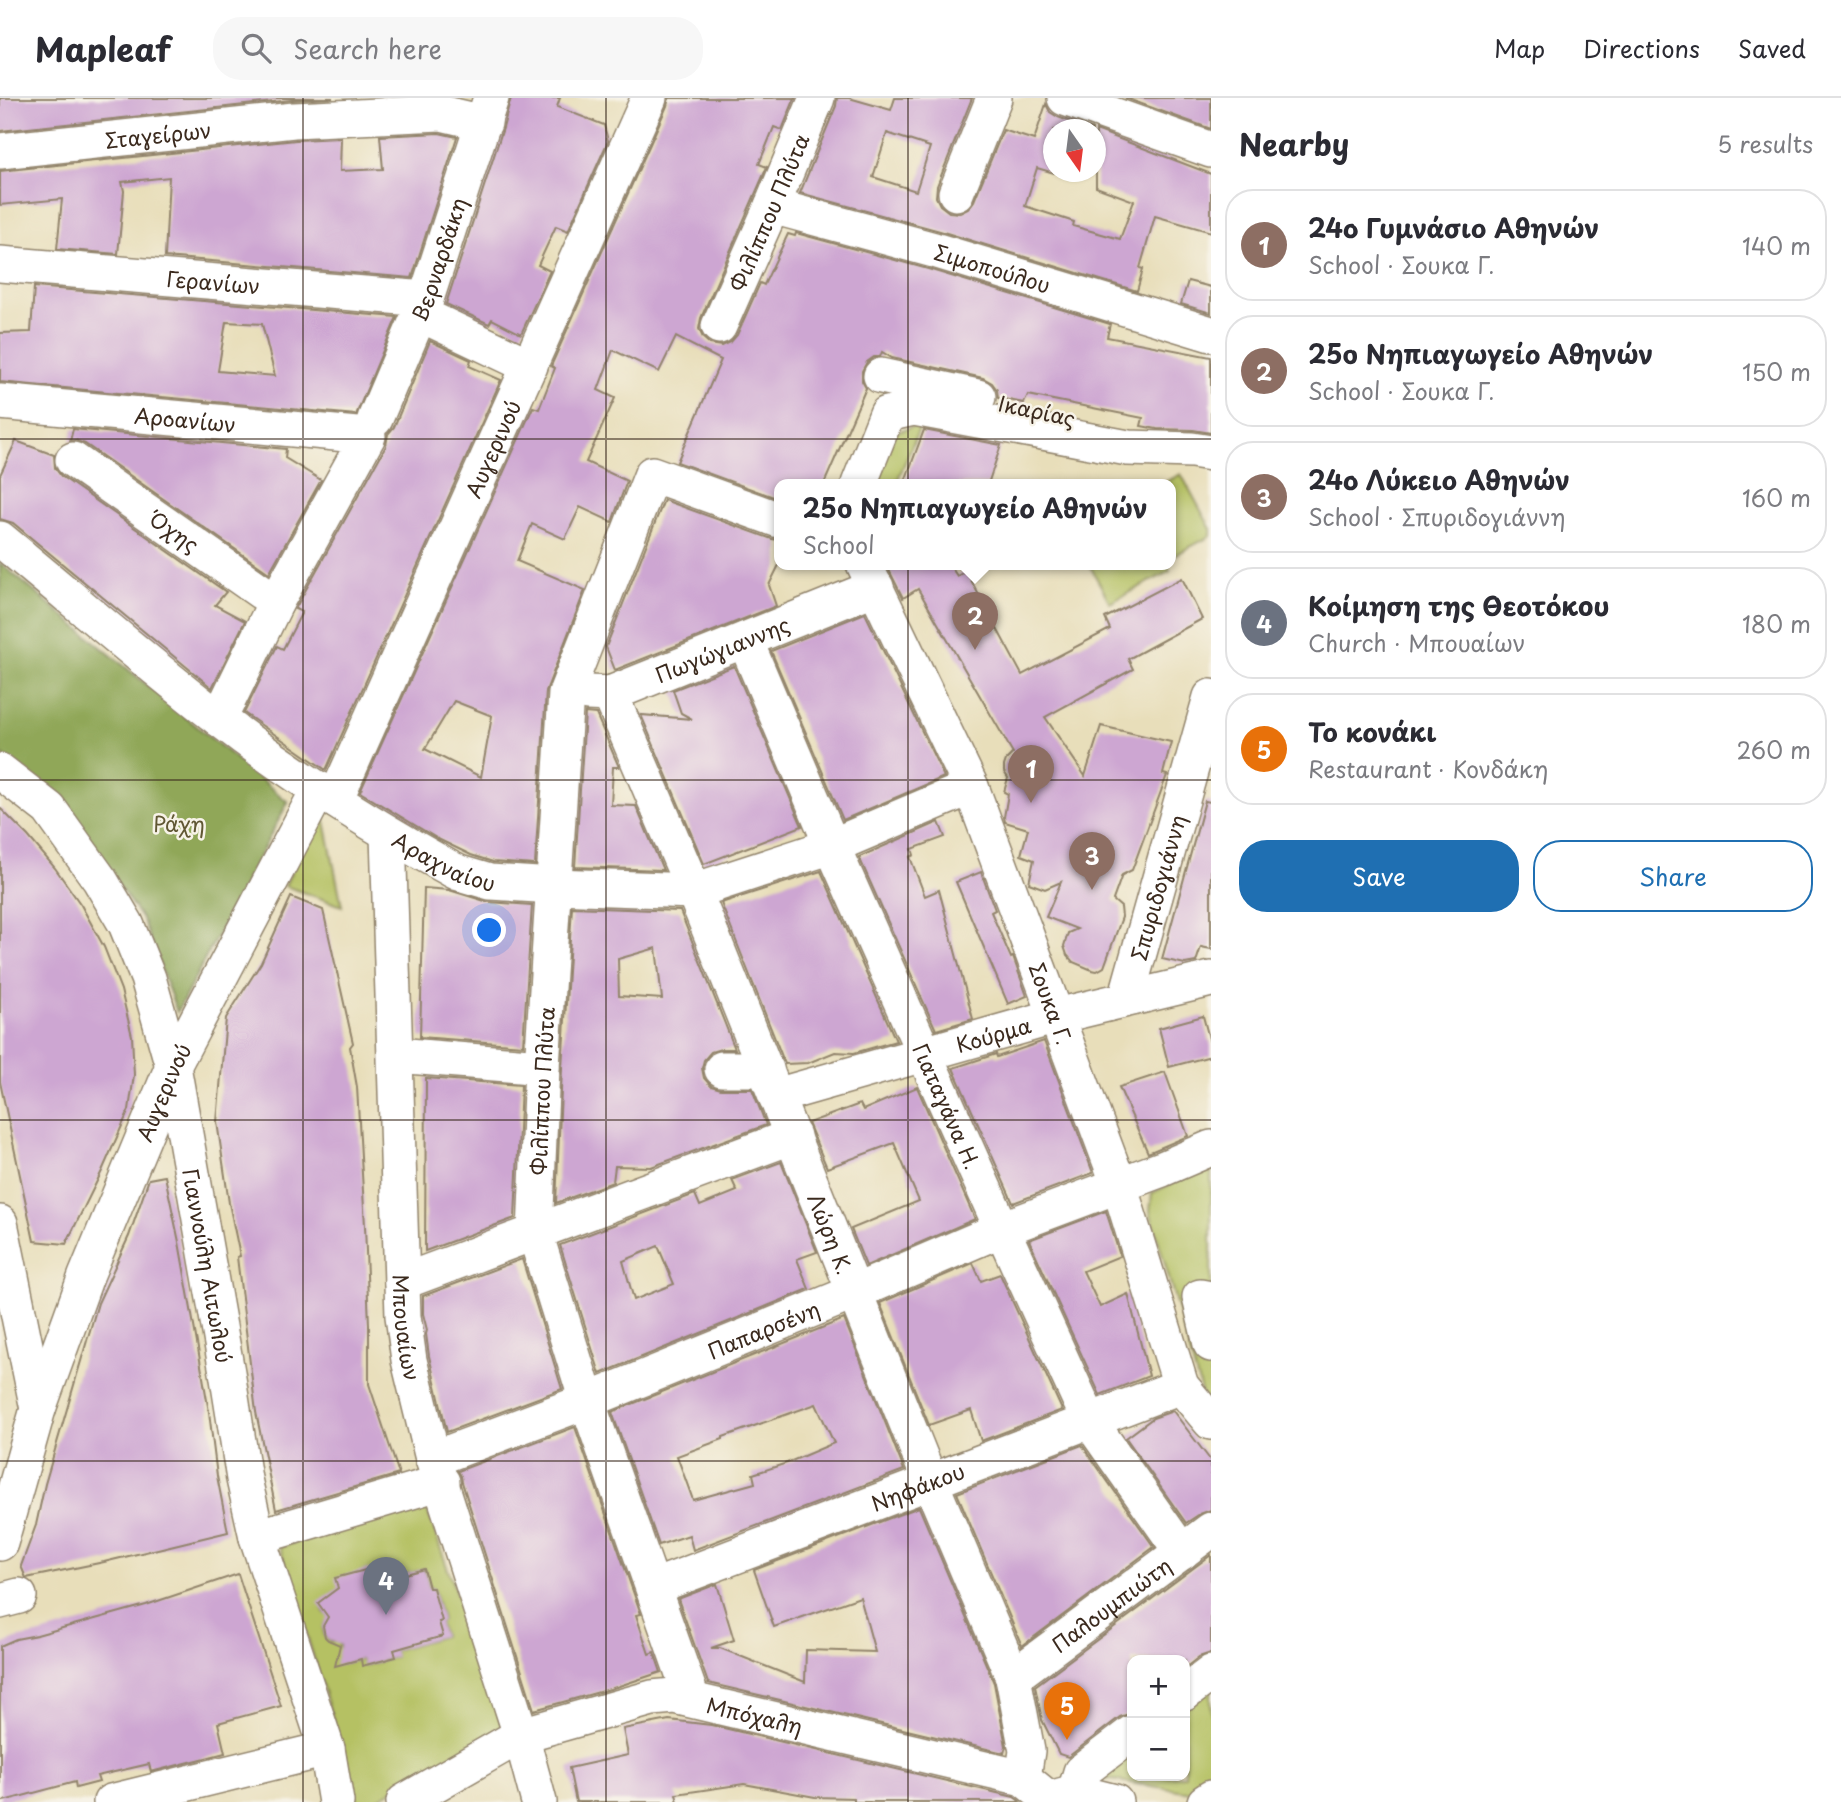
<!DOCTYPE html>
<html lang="en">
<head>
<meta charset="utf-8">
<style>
	body { margin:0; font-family:"Playpen Sans",sans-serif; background:#f7f7f7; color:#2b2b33 }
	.controls { position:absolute; right:21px; bottom:21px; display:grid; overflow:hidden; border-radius:14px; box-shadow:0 2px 5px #0004 }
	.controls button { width:63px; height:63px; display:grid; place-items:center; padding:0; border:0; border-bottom:2px solid #e1e1e2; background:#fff; color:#2b2b33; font:35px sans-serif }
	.compass { position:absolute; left:1043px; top:21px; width:63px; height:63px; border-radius:50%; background:#fff; box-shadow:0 2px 5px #0004; rotate:166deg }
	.you { position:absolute; left:490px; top:833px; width:24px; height:24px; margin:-18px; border:5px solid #fff; border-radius:50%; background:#1a73e8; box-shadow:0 0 0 10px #1a73e833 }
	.badge { display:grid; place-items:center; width:46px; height:46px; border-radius:50%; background:#1f6fb2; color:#fff; font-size:23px; font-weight:700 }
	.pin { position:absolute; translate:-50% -58px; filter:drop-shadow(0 2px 4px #0008) }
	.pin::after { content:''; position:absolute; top:37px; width:24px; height:21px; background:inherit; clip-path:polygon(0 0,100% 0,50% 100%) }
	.popup { position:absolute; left:774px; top:381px; width:402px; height:91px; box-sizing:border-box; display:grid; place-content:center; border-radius:14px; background:#fff; filter:drop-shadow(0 2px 5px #0005); font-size:23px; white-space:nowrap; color:#7c7c81 }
	.popup b { font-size:26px; color:#2b2b33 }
	.popup::after { content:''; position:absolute; left:50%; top:100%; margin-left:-14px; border:14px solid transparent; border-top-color:#fff }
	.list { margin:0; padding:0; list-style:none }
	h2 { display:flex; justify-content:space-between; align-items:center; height:91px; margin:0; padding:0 28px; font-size:30px }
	h2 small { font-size:23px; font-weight:400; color:#7c7c81 }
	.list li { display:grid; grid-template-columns:46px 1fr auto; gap:21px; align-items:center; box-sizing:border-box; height:112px; margin:0 14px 14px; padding:0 14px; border:2px solid #e1e1e2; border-radius:28px }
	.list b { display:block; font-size:26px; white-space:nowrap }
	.list p { margin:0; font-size:23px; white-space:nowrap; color:#7c7c81 }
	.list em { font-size:23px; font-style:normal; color:#7c7c81 }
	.actions { display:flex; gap:14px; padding:21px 28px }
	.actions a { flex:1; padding:16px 0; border:2px solid #1f6fb2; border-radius:28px; text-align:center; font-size:24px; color:#1f6fb2 }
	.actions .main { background:#1f6fb2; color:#fff }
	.icon { flex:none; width:38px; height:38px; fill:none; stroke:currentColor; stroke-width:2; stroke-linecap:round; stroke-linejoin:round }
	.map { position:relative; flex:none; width:1211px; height:1704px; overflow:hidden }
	header { display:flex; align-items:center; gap:42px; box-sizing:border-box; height:98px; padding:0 35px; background:#fff; border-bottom:2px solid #e1e1e2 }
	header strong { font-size:33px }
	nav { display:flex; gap:38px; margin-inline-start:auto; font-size:24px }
	.search { width:490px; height:63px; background:#f7f7f7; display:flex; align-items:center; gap:18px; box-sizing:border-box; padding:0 24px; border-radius:28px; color:#7c7c81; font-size:26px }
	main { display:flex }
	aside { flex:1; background:#fff }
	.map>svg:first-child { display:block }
</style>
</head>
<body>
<header>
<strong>Mapleaf</strong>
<div class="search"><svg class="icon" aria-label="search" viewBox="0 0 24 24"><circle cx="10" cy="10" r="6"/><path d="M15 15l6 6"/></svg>Search here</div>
<nav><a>Map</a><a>Directions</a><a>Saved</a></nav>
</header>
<main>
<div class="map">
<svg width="1211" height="1704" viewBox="0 0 1211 1704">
	<rect width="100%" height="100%" fill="#f7f3e8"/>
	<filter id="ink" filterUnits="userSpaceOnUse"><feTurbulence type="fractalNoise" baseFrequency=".0143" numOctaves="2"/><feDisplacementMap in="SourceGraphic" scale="14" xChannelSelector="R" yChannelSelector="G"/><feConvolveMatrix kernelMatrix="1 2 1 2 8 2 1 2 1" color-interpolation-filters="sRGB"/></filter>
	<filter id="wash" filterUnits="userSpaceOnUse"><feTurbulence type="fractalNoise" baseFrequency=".00686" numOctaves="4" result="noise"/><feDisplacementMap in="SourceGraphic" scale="28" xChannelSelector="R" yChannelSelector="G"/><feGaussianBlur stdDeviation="1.57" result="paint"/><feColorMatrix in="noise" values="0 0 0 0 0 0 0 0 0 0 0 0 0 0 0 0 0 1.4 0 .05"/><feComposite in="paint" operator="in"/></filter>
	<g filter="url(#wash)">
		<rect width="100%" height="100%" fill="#e8deba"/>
		<g fill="#b5c163" stroke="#787640" stroke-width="2" fill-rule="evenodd">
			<polygon points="921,326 896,386 873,386 895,334"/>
			<polygon points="1181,376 1211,431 1211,438 1171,459 1171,386 1162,386"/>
			<polygon points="1089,466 1167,466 1170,473 1110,505"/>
			<polygon points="318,714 325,723 342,808 285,788"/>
			<polygon points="1211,1067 1211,1307 1202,1297 1150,1113 1152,1095"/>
			<path d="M425 1406 503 1629 373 1704H358L280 1449ZM424 1471 429 1490H433L442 1522 439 1524 443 1538 394 1552 395 1559 363 1568 361 1561 340 1566 341 1554 338 1543 331 1544 325 1539C322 1530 323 1525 331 1520L324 1514 321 1506 340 1496Z"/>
			<polygon points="1211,1587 1211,1682 1191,1694 1092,1679 1132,1648 1132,1678 1185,1678 1185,1607"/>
		</g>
		<polygon fill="#90a759" stroke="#66683c" stroke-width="2" points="0,465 288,704 177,914 143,823 62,705 0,655"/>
		<g id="blocks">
			<g fill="#cda6d2" fill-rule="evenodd">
				<polygon points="0,0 333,0 292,2 0,33"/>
				<polygon points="511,0 560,0 557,9 604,27 608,43 568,133 556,128 538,167 550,173 521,236 492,221 489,226 446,206 503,30"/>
				<path d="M669 0H795L782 32 774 29 759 66 767 69 701 220 699 231 703 240 710 246 722 248 731 244 737 237 760 185 764 187 788 136 795 138 796 135 928 171 1110 226 1107 239 1211 259V335L1193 332 1157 331 1141 328 1143 320 1028 297 1024 305 998 300 997 292 992 285 983 280 892 260 882 254 880 259H874L867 264 862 273V283L866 290 824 386H779V401L677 364 721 262 676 239 659 274 613 252 598 292 615 300 586 364 627 383 612 424 580 409 565 441 532 426 517 463 585 492 546 593 535 767 493 764 471 757 438 741 360 694 533 309 539 311 555 270 551 268 667 8ZM454 603 492 618 481 679 425 651Z"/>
				<path d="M837 0H849L891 12 895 0H972L937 88 936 99 940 107 949 114 960 115 968 111 974 103 1003 32 1034 42 1046 6 1050 14 1058 19 1093 32H1054V75L1037 70 1025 108 1074 124 1073 128 1120 141 1134 103 1096 89V32L1211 76V134L1155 118 1140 170 1143 171 1137 193 940 133 800 95 836 8ZM887 35 930 49 916 93 873 79Z"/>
				<polygon points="1125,0 1211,0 1211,31"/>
				<polygon points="439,35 457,39 412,180 165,159 169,79 122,84 124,93 118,156 57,151 62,101 0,107 0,73 296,42 341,40 340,73 383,71 380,38"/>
				<polygon points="1188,183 1211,189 1211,215 1181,206"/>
				<path d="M34 189 397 219 356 317 0 284V235L31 234ZM226 224 262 226 275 278 218 273Z"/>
				<polygon points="430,243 471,262 469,268 501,282 326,672 244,615 277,548 283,551 302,514 295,511 386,348 388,336 394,329"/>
				<polygon points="73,331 286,351 285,360 321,382 269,475 85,346 75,342 70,343"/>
				<polygon points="924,332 1001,347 988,386 904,386"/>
				<polygon points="16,343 54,357 55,370 61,378 226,494 215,507 245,523 212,590 13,425 0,421 0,377"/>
				<polygon points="664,402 772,441 779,442 779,467 769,487 776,508 615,572 606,549"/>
				<polygon points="886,466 949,466 957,478 966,473 1022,577 1110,531 1105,520 1182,480 1202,521 1128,561 1133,571 1045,619 1085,678 1101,628 1171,644 1163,676 1167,677 1132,772 1122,777 1113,802 1121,809 1122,819 1104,869 1097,873 1092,872 1073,864 1067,857 1064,848 1068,835 1077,831 1046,819 1061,784 1045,791 1029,785 1034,762 1021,757 1028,731 1005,724 1004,719 1008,696 1004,694 1008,680 1004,674 1004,668 1006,662 1013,655 918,491 903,500"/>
				<polygon points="865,515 944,679 843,722 771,553"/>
				<polygon points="734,568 802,728 704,766 641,617 692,621 681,615 673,592"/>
				<polygon points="585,615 596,616 619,669 613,669 611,707 636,708 663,772 575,769"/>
				<polygon points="1205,703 1211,704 1211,851 1201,849 1196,864 1185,866 1162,861"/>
				<polygon points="0,710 28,738 55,770 81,807 104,849 121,892 132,938 134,977 129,1012 102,1073 66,1146 34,1143 0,984"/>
				<polygon points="939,724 945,739 912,751 914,757 910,759 925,798 939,792 973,921 936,932 859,759"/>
				<polygon points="821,773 896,943 854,955 835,954 808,965 785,966 721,805"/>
				<polygon points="981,774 995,812 991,814 1011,860 1013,859 1027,898 1008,906 956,784"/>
				<polygon points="424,790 449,792 488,804 532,807 523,947 420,939"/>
				<polygon points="291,799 323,812 353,945 350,949 357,989 365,1128 369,1227 369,1286 399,1376 276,1412 256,1314 237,1159 240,1158 229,1105 217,1024 226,920 261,865"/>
				<path d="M572 809 680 813 735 951H721L711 954 704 962 702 970 704 980 711 988 721 991H752L766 1027 651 1069 615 1068 613 1084 556 1105 562 970ZM656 850 662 901 619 898 618 861Z"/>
				<polygon points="1203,918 1211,948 1211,958 1169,969 1159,930"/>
				<polygon points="1044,943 1093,1075 1013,1105 953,970 996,956 997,959"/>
				<polygon points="1165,974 1188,1038 1148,1055 1119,989"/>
				<polygon points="426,980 521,987 515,1120 425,1153"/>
				<polygon points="917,989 975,1121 866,1168 851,1131 919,1103 894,1045 827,1070 808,1025 860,1006 863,1012"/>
				<path d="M781 1064 817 1154 797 1161 809 1191 600 1276 560 1147 695 1096 700 1108 737 1093 732 1082ZM658 1148 674 1186 634 1202 623 1163Z"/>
				<polygon points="165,1078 179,1144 200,1262 209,1314 217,1378 228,1434 104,1464 26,1480 21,1468 36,1427 45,1386 98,1205 129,1138 149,1081"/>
				<polygon points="1106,1113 1120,1158 1083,1173 1100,1209 1128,1196 1149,1278 1100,1297 1029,1142"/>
				<polygon points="522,1161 562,1291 447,1334 429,1258 426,1236 427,1232 423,1216 423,1198"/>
				<polygon points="973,1165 981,1183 1000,1176 1062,1312 981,1343 971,1312 929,1327 880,1205"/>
				<path d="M844 1221 904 1372 693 1452 689 1437 659 1447 612 1314ZM816 1306 834 1345 787 1365 753 1376 755 1385 693 1402 677 1358 723 1341V1339Z"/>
				<polygon points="1173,1313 1211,1363 1211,1412 1200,1416 1186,1425 1126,1340 1153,1320"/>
				<polygon points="575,1329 641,1516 636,1517 649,1556 654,1554 661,1574 610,1591 534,1612 462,1384 461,1378 458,1373"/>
				<polygon points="1082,1347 1154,1449 1022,1548 957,1395"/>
				<polygon points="919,1409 994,1585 1006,1648 1004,1655 708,1585 678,1501 717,1486 734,1542 711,1550 720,1550 805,1584 806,1552 875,1554 860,1499 774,1529 754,1472"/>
				<polygon points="1211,1457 1211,1555 1199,1559 1185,1570 1185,1562 1132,1562 1132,1615 1120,1619 1068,1659 1059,1656 1042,1622 1035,1588"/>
				<polygon points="369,1471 373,1485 424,1471 429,1490 433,1490 442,1523 439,1524 443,1538 394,1552 396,1559 362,1568 361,1561 335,1568 340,1547 328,1542 325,1539 323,1528 328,1519 318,1505 338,1490 335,1480"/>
				<polygon points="238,1476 281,1608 218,1625 225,1655 151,1674 149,1666 97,1678 99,1684 76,1690 75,1684 0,1704 0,1548 16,1541 37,1537 146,1507"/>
				<polygon points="669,1622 711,1627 1014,1699 1021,1704 854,1704 854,1700 815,1699 744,1686 676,1696 678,1704 576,1704 569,1670 628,1657 623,1631"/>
			</g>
		</g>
	</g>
	<g filter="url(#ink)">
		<use href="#blocks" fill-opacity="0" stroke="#92846c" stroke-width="2"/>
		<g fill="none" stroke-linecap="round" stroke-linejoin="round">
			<defs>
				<g id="minor">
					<polyline points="1065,0 1211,52"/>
					<path id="s1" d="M0 53 294 22 441 15 484 25"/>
					<polyline points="956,95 994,0"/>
					<path id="s2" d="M772 108 934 152 1211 236"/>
					<path id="s3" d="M0 166 426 201"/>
					<polyline points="420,216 530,268"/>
					<path id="s4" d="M719 228 772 108 817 0"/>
					<polyline points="881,278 978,299"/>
					<path id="s5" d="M0 304 368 338 276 504 219 621"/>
					<path id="s6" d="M375 321 426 201 491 0"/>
					<path id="s7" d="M73 362 276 504"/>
					<polyline points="859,386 887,316 914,310 1128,350 1192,352 1211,355"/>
					<path id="s8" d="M0 441C73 501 144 563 218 620 291 677 370 726 451 771L459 775 490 784 554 788 694 793 832 748 971 689"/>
					<path id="s9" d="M864 466 971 689 1119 1087 1181 1288 1211 1324"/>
					<path id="s10" d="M745 542 832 748 1002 1131 1089 1322 1182 1454"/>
					<path id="s11" d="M587 595 610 596 876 489"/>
					<path id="s12" d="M610 596 694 793 930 1383 1013 1579 1027 1653 1023 1680"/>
					<path id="s13" d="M0 673 49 711 100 782 126 826 148 880 173 968 227 1274 244 1381 257 1439 327 1651 336 1704"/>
					<path id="s14" d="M335 702 649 0"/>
					<path id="s15" d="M388 736 403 1218 409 1262 433 1361 521 1637 539 1704"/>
					<path id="s16" d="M1126 901 1211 599"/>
					<polyline points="396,957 542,969"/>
					<polyline points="722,971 766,971"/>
					<path id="s17" d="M776 998 1057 918 1211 881"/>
					<polyline points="0,1125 38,1311"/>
					<polyline points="402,1184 793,1038"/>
					<polyline points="1211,1201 1200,1199 1211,1246"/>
					<path id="s18" d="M433 1361 587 1303 855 1194 1002 1131 1162 1071 1211 1050"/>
					<polyline points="257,1439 442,1384"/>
					<path id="s19" d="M0 1445 38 1311 86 1178 173 968 319 691"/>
					<path id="s20" d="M654 1489 1181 1288"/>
					<polyline points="0,1503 19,1498"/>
					<path id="s21" d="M1013 1579 1211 1432"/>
					<polyline points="1185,1595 1211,1575"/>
					<path id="s22" d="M692 1601 587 1303 535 1135 542 969 566 595 652 376 779 422"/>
					<polyline points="1075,1694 1081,1674 1132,1635"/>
					<polyline points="1053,1700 1075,1694 1115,1704"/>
					<polyline points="111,1704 327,1651"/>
					<path id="s23" d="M404 1704 521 1637 652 1600 674 1598 1023 1680 1050 1702"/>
					<polyline points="1205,1704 1211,1700"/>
				</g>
			</defs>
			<use href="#minor" stroke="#92846c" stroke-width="38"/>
			<use href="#minor" stroke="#fff" stroke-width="35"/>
		</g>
	</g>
	<path fill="none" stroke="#3b2a1e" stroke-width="2" stroke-opacity="0.55" d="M303 0V1704M606 0V1704M908 0V1704M0 341H1211M0 682H1211M0 1022H1211M0 1363H1211"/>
	<g text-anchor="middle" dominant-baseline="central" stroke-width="5" stroke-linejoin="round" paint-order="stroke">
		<g font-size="21" fill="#3b2a1e" stroke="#f7f3e8">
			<text stroke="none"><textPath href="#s1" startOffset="159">Σταγείρων</textPath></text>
			<text stroke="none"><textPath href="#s4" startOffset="124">Φιλίππου Πλύτα</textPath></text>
			<text stroke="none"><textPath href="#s6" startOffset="172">Βερναρδάκη</textPath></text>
			<text stroke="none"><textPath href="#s2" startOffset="229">Σιμοπούλου</textPath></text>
			<text stroke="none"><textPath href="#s3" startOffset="214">Γερανίων</textPath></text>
			<text transform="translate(1037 312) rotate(12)">Ικαρίας</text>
			<text stroke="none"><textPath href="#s5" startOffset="186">Αροανίων</textPath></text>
			<text stroke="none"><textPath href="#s14" startOffset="385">Αυγερινού</textPath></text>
			<text stroke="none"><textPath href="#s7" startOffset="124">Όχης</textPath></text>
			<text stroke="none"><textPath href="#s11" startOffset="144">Πωγώγιαννης</textPath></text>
			<text stroke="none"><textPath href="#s8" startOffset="551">Αραχναίου</textPath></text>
			<text stroke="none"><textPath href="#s16" startOffset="116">Σπυριδογιάννη</textPath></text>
			<text stroke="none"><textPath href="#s9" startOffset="478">Σουκα Γ.</textPath></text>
			<text stroke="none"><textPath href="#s17" startOffset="226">Κούρμα</textPath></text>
			<text stroke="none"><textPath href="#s22" startOffset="634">Φιλίππου Πλύτα</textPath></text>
			<text stroke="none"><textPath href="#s19" startOffset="480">Αυγερινού</textPath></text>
			<text stroke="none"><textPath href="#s10" startOffset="508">Γιαταγάνα Η.</textPath></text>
			<text stroke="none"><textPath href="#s12" startOffset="583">Λώρη Κ.</textPath></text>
			<text stroke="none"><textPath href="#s13" startOffset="553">Γιαννούλη Αιτωλού</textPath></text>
			<text stroke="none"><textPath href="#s15" startOffset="494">Μπουαίων</textPath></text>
			<text stroke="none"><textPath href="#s18" startOffset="355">Παπαρσένη</textPath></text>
			<text stroke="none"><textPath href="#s20" startOffset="282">Νηφάκου</textPath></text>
			<text stroke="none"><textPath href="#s21" startOffset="122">Παλουμπιώτη</textPath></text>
			<text stroke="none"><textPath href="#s23" startOffset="376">Μπόχαλη</textPath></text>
		</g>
		<g font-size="21" fill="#605733" stroke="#f7f3e8">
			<text x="179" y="725">Ράχη</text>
		</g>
	</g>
</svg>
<div class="controls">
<button>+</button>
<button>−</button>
</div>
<svg class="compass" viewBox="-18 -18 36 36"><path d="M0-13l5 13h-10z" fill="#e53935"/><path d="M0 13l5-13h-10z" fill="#7c7c81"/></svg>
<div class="you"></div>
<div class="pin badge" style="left:1031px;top:705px;background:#8d6e63">1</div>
<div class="pin badge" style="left:975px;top:552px;background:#8d6e63">2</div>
<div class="popup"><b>25ο Νηπιαγωγείο Αθηνών</b>School</div>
<div class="pin badge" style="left:1092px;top:792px;background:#8d6e63">3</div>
<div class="pin badge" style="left:386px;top:1517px;background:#6b7280">4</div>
<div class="pin badge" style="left:1067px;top:1642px;background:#e8710a">5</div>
</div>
<aside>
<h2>Nearby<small>5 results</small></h2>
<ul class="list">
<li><span class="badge" style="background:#8d6e63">1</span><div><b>24ο Γυμνάσιο Αθηνών</b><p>School · Σουκα Γ.</p></div><em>140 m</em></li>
<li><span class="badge" style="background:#8d6e63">2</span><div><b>25ο Νηπιαγωγείο Αθηνών</b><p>School · Σουκα Γ.</p></div><em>150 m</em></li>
<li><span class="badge" style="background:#8d6e63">3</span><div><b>24ο Λύκειο Αθηνών</b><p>School · Σπυριδογιάννη</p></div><em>160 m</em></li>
<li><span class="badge" style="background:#6b7280">4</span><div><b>Κοίμηση της Θεοτόκου</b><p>Church · Μπουαίων</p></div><em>180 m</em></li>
<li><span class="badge" style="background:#e8710a">5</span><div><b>Το κονάκι</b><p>Restaurant · Κονδάκη</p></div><em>260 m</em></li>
</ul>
<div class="actions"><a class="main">Save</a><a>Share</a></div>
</aside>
</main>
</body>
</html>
